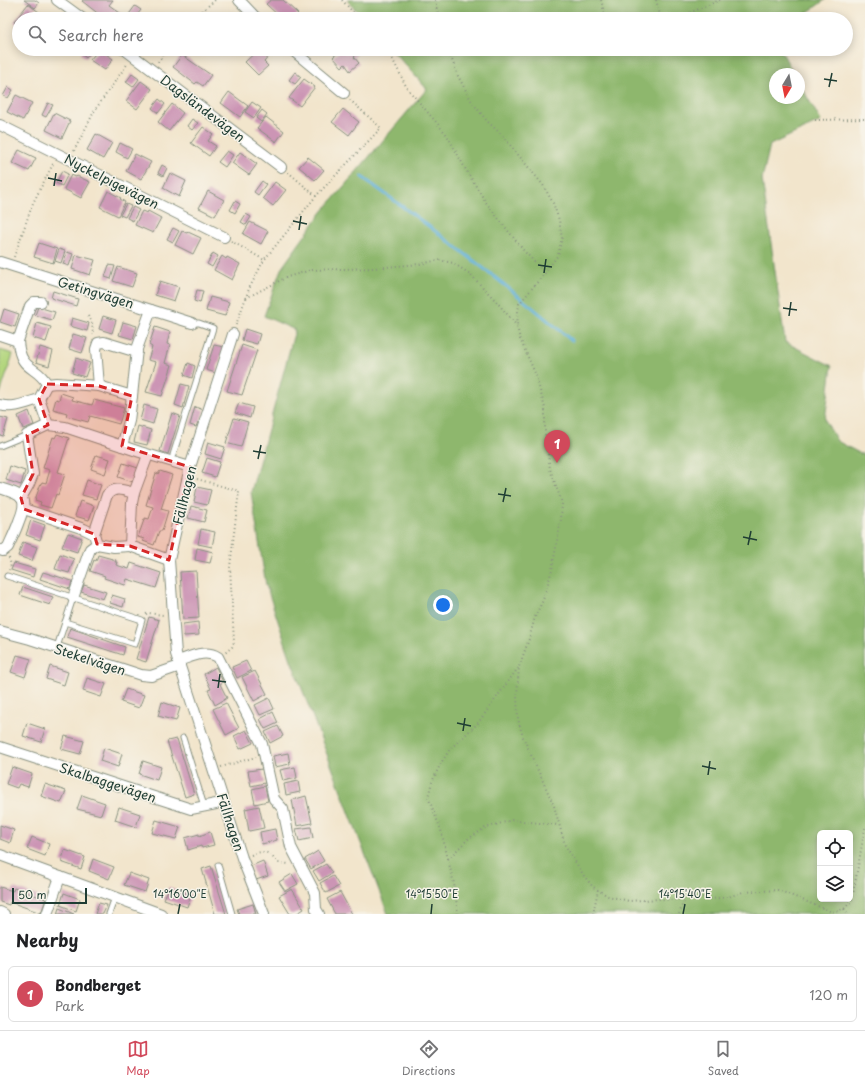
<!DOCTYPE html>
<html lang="en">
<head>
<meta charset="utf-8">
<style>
	body { margin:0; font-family:"Playpen Sans",sans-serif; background:#f6f6f6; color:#202124 }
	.controls { position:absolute; right:12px; bottom:12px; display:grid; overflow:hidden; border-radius:6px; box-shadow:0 2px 10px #0003 }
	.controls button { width:36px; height:36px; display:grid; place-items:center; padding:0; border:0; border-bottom:1px solid #e0e0e0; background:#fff; color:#202124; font:20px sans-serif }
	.compass { position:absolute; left:769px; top:68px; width:36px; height:36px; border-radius:50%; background:#fff; box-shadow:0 2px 10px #0003; rotate:190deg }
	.scale { position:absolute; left:12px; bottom:10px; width:75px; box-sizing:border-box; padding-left:4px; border:2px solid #1f3d34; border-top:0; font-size:11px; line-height:14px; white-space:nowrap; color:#1f3d34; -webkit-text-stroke:3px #f7f3e8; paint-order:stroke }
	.you { position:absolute; left:443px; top:605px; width:14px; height:14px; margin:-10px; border:3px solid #fff; border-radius:50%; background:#1a73e8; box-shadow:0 0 0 6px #1a73e833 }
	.badge { display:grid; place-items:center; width:26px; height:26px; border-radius:50%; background:#d1495b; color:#fff; font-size:13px; font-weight:700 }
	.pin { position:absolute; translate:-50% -33px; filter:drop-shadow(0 1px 2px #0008) }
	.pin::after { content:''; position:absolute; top:21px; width:14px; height:12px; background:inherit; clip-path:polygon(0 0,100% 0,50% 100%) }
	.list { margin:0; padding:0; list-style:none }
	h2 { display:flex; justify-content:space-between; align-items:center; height:52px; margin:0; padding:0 16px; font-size:17px }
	h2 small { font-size:13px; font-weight:400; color:#757577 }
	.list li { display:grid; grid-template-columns:26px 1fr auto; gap:12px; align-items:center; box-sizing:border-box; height:56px; margin:0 8px 8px; padding:0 8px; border:1px solid #e0e0e0; border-radius:6px }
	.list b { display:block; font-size:15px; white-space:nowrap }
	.list p { margin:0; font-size:13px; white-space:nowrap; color:#757577 }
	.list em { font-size:13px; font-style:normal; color:#757577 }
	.icon { flex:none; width:22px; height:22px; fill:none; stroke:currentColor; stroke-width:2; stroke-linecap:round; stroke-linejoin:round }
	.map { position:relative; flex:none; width:865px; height:914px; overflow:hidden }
	.search { position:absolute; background:#fff; box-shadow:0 2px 10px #0003; left:12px; right:12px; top:12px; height:44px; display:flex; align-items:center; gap:10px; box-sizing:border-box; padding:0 14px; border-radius:22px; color:#757577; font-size:15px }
	.sheet { height:116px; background:#fff }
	nav { display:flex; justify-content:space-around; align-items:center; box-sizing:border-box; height:56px; border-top:1px solid #e0e0e0; background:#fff; font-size:11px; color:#757577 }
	nav a { display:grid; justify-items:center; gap:2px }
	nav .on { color:#d1495b }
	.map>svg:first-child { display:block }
</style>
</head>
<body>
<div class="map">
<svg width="865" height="914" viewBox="0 0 865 914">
	<rect width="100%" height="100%" fill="#f7f3e8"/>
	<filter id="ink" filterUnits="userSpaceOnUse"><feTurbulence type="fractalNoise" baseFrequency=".025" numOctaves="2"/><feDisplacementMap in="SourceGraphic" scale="8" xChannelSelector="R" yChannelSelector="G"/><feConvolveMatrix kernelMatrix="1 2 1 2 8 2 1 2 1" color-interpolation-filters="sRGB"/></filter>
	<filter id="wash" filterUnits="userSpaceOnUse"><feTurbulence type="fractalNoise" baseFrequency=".012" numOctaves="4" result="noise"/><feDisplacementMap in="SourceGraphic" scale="16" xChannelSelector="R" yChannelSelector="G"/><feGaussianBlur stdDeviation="0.9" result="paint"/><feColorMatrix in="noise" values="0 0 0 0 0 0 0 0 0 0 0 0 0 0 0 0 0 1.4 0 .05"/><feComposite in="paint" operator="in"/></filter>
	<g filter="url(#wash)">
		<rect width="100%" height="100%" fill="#f2e5cc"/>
		<polygon fill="#b3d67e" stroke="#698a59" points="0,350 13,354 0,394"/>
		<g fill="#8eb76d" stroke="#567a50" fill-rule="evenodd">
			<polygon points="347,0 825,0 798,19 364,19"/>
			<path d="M391 49H780L794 74H775V98H799V83L821 121 770 145 762 179 785 342 832 366 825 420 837 441 861 454H865V914H388L291 660 266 585 251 492 295 330 264 316 281 269 322 212 427 89ZM820 833H850V899H820Z"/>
		</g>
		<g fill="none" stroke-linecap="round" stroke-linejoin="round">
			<path stroke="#5eb0d9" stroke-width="3" d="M362 177C434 229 505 283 572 341"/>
		</g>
		<g id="blocks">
			<g fill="#cc95b5">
				<polygon points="24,0 35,0 39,3 35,8"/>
				<polygon points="83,0 113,0 109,5 120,13 115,19 105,19 82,1"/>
				<polygon points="271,0 283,0 298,14 293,19 282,19 266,4"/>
				<polygon points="28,4 39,12 34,19 19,19 19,26 14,22"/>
				<polygon points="135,6 141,10 134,19 129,19 127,17"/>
				<polygon points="122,14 126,17 125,19 118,19"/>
				<polygon points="231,14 236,19 226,19"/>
				<polygon points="85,49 93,49 86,58 81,54"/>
				<polygon points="99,49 113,59 105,70 90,60"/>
				<polygon points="259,49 266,49 271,54 264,62 268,66 258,75 245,62"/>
				<polygon points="342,49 353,49 357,54 354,57 359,63 350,71 345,64 342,67 333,57"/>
				<polygon points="182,55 211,75 203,86 197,82 195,84 173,67"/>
				<polygon points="295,72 301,77 295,84 289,80"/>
				<polygon points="132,74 139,79 133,87 126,82"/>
				<polygon points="304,79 315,87 300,106 289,98"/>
				<polygon points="141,81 152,89 137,109 126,101"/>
				<polygon points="8,87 13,90 8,98 3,96"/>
				<polygon points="229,92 248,106 240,117 221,103"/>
				<polygon points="16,95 32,103 23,120 7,112"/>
				<polygon points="159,99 165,104 158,113 152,108"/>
				<polygon points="252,102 261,108 254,118 245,112"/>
				<polygon points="48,103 53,105 46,117 42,115"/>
				<polygon points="172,104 183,113 169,131 158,122"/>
				<polygon points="343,109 359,122 349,135 332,122"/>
				<polygon points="262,110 267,114 261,122 256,118"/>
				<polygon points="54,113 70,121 62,138 46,130"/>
				<polygon points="266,117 284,131 276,142 257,128"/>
				<polygon points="192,119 198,123 192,130 187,126"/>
				<polygon points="203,127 213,134 208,141 216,146 209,156 191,143"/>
				<polygon points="96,134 112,143 103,159 87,150"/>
				<polygon points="120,143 132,149 127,158 116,152"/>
				<polygon points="19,150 36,158 29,171 12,163"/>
				<polygon points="227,151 233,155 225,167 218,162"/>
				<polygon points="240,152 257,164 249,175 232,163"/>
				<polygon points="135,154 151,162 141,179 126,171"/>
				<polygon points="308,157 324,170 315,180 299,167"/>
				<polygon points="162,165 167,168 163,176 158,173"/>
				<polygon points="62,171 68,174 62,186 56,183"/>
				<polygon points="170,173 186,181 179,197 163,188"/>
				<polygon points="71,175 76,177 77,176 90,182 81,198 64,189"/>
				<polygon points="262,181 266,184 258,195 254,192"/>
				<polygon points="275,182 286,190 273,206 263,198"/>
				<polygon points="108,191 121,198 120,199 125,202 118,216 100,207"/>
				<polygon points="208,191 224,200 215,216 199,208"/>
				<polygon points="235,201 240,204 235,213 230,210"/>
				<polygon points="126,204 131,206 125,217 120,215"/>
				<polygon points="133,207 139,210 133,221 127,218"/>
				<polygon points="142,211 147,213 148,211 161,218 153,233 135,225"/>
				<polygon points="246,214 251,217 246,225 241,222"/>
				<polygon points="250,222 268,231 261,244 243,234"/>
				<polygon points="173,228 179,231 173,242 167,239"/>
				<polygon points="182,231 187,233 188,232 201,238 193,254 175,245"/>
				<polygon points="39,243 57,249 53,263 34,257"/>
				<polygon points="59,249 65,251 61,263 55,261"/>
				<polygon points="67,252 73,254 69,266 63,264"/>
				<polygon points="213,253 218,256 212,267 207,264"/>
				<polygon points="76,255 95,260 90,275 72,269"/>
				<polygon points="222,256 226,259 227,257 240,264 232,280 214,270"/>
				<polygon points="109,265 115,266 111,279 105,277"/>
				<polygon points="118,267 137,273 132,287 113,281"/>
				<polygon points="160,281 179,287 174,301 155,295"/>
				<polygon points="197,290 203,291 200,303 194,301"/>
				<polygon points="53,291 78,299 76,306 51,298"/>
				<polygon points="210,297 229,302 225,316 206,311"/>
				<polygon points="38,307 55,312 52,320 35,315"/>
				<polygon points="4,309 19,314 15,327 0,322"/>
				<polygon points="103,316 116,320 112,333 99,329"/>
				<polygon points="72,318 89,323 87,331 70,326"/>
				<polygon points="123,322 137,326 133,339 119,335"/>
				<polygon points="37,323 51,327 46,342 33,338"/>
				<polygon points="155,327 170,332 167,344 170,345 165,363 172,365 162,396 146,392 156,362 148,360 152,347 149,345"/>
				<polygon points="245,329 260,334 257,344 242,340"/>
				<polygon points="73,334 87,338 82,353 69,349"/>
				<polygon points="214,345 224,347 216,373 206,370"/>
				<polygon points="242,345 257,350 242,395 227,391"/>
				<polygon points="40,347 53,351 49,366 36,362"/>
				<polygon points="76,358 90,363 85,377 72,373"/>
				<polygon points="188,363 195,366 192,378 184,375"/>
				<polygon points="181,384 189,386 183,408 175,405"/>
				<polygon points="61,393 73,397 72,400 92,405 94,400 124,408 119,424 90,416 88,422 66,416 67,413 53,409 56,399 59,400"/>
				<polygon points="239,403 253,407 250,418 235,413"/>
				<polygon points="144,405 157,409 153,424 140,420"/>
				<polygon points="195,407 204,410 200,423 198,422 196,427 190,425"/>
				<polygon points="29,411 34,425 23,429 18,416"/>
				<polygon points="172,413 180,416 168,454 160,451"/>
				<polygon points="0,417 8,419 3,436 0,435"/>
				<polygon points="234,418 248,422 241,447 226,443"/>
				<polygon points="138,426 151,430 147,445 134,442"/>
				<polygon points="57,434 69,438 58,472 65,474 58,495 56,494 51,508 40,505 41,502 35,500 41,483 42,483 42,482 46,483 50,470 43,468 53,437 55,438"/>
				<polygon points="208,442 225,447 221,459 205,454"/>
				<polygon points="96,455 110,459 105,474 91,469"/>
				<polygon points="207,458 220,462 215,477 202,473"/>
				<polygon points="123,463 138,468 133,482 118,477"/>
				<polygon points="10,466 25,471 21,485 6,480"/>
				<polygon points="160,471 172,475 161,509 168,511 162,531 159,531 154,545 143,541 144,539 138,537 144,520 145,520 145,518 149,519 153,507 146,505 156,473 158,474"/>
				<polygon points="87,480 101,485 96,499 82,495"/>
				<polygon points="197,487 211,490 207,505 194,502"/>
				<polygon points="80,501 94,506 89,520 75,516"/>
				<polygon points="191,506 207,510 204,522 188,518"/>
				<polygon points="31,520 45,525 40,540 26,535"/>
				<polygon points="201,529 215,532 212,547 198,544"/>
				<polygon points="68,533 82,538 77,552 62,547"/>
				<polygon points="23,542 37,547 32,561 18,556"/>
				<polygon points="197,548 213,552 210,563 195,560"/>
				<polygon points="60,554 74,559 69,573 55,569"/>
				<polygon points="98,555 116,560 115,562 117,562 116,565 129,569 131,563 161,573 156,588 127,579 125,585 104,578 105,576 90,571 94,560 96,561"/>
				<polygon points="14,563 35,569 33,577 11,570"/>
				<polygon points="196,571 199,618 183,619 180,572"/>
				<polygon points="43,572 72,581 70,589 40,579"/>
				<polygon points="84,585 106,592 103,599 81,592"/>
				<polygon points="23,587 53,597 50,605 20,595"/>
				<polygon points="112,595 125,599 123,607 110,603"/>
				<polygon points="149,617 159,620 146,662 136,659"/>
				<polygon points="198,622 199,635 184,636 183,624"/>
				<polygon points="70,628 125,647 123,655 67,637"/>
				<polygon points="17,655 31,659 25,677 11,672"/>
				<polygon points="246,661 251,671 237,678 232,667"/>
				<polygon points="50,666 68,672 64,685 46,679"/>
				<polygon points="216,667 223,682 220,684 227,698 215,705 208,690 211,689 204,674"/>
				<polygon points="255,671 267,694 254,701 242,677"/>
				<polygon points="87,678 106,684 101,697 83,691"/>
				<polygon points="126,689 144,695 139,708 121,702"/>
				<polygon points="269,698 274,709 260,715 255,705"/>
				<polygon points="162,702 180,708 176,721 158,716"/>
				<polygon points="226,703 239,728 226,735 213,709"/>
				<polygon points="273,712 278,723 265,729 260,719"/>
				<polygon points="27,723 45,729 41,742 23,736"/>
				<polygon points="278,726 283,736 270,743 265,732"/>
				<polygon points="246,730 253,743 240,749 234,736"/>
				<polygon points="65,736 84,741 80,754 61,749"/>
				<polygon points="177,739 194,794 185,797 167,741"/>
				<polygon points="104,748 122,754 118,767 100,761"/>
				<polygon points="288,753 290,764 275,767 273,756"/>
				<polygon points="143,761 161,767 157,780 139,774"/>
				<polygon points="12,767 32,774 28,787 19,784 17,788 6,784"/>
				<polygon points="295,767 297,778 283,781 280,770"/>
				<polygon points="262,769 265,783 251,786 248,771"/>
				<polygon points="298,781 300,792 286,795 284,784"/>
				<polygon points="45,784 66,791 61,803 41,796"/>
				<polygon points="265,786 268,801 255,804 252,789"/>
				<polygon points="82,795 105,803 101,815 77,809"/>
				<polygon points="306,796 312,823 297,826 292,800"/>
				<polygon points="259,806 264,828 249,831 245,809"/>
				<polygon points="119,807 140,814 136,827 115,820"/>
				<polygon points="156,820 180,827 176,839 152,833"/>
				<polygon points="0,825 14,830 10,843 0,839"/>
				<polygon points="311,827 313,838 299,841 296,829"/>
				<polygon points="275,829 277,840 262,844 260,832"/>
				<polygon points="210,832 214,845 202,848 201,846 188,850 185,838 199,834 199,836"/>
				<polygon points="32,837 49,844 45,856 27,849"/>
				<polygon points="65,850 85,857 81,869 61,862"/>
				<polygon points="318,851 324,861 311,869 305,859"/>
				<polygon points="93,859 114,867 109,879 89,871"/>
				<polygon points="263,861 268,876 256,880 251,866"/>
				<polygon points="326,864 332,873 319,881 313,871"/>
				<polygon points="211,866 226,914 215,914 202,869"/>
				<polygon points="129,873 149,880 145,892 124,885"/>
				<polygon points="292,874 298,884 285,891 279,882"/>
				<polygon points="333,876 339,886 326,893 320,883"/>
				<polygon points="0,887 13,891 14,888 46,899 41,913 10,902 9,905 0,902"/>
				<polygon points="169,887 191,895 187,907 164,899"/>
				<polygon points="292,889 304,909 296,914 290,914 279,896"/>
				<polygon points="340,892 352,914 335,914 327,899"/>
				<polygon points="64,893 80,899 76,911 60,905"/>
				<polygon points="99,903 107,905 103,914 95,914"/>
				<polygon points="253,904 256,914 239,914 237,909"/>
				<polygon points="59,908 74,914 57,914"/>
			</g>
		</g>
	</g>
	<g filter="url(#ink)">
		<use href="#blocks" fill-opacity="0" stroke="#889180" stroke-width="1"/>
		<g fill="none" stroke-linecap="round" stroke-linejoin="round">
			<defs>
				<g id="service">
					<polyline points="0,446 27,435"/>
					<polyline points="173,455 213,328 199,323 192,323"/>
					<polyline points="7,576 142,620 135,644 65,622"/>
					<polyline points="57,647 73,598"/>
					<polyline points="183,738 204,806"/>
					<polyline points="218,865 232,914"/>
					<polyline points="109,914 115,897"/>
				</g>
				<g id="minor">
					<polyline points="57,0 83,19"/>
					<polyline points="239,0 257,19"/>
					<polyline points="124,49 281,167"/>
					<polyline points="291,49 344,93"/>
					<polyline points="0,125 224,237"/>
					<polyline points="0,262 192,323"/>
					<polyline points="233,334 190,467 169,560 176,654 242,858 264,914"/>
					<polyline points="0,335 18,341"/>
					<polyline points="47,384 56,383 99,386 132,396 137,349 151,310"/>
					<polyline points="99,386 96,349 98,343 104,342 137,352"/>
					<polyline points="39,399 48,425 65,427 140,452 190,467"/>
					<path d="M0 405C13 409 26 403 39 399L47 384C37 365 20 372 18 341L30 306 34 302H41"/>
					<polyline points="122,446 129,421 132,396"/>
					<polyline points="148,455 134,493 132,503 130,546 169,560"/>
					<path d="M0 488C22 495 29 497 19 521 16 530 12 538 8 547L3 551 0 550"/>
					<polyline points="21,498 29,484 33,474 27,435 48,425"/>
					<polyline points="24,509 84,529 94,534"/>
					<path d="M130 546 114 547 97 544 94 534 107 495C115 486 123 490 134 493"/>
					<polyline points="73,598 90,549 97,544"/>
					<polyline points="0,631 30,639 141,675 151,676 180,666"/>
					<path d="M178 661C191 657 205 649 218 657L262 744 274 799 283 809 291 847 315 893 316 909 319 914"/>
					<polyline points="0,747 191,809 216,804"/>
					<polyline points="0,855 161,914"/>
					<polyline points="0,912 4,914"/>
					<polyline points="47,914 60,877"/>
				</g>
			</defs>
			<use href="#service" stroke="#889180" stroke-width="7"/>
			<use href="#minor" stroke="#889180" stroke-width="12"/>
			<g stroke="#889180" stroke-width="2" stroke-dasharray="1 3" stroke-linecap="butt">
				<polyline points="342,0 359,19"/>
				<polyline points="435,0 439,19"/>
				<polyline points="601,0 606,19"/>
				<polyline points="656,0 661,19"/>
				<polyline points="193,19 215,0"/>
				<polyline points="675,19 720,0"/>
				<polyline points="386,49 390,54 407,88 447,135 466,170 487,204 524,251 545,273"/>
				<polyline points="448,49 458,76 472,102 487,121 501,134 543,185 553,203 559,220 562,238 558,255 545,273 519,304 518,311 517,327 520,339 535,373 545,408 545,434 550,469 562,503 561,519 552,570 543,600 535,617 529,639 519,667 517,695 518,719 523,737 554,806 565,845 584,876 593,887 608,896 629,901 659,899 677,900 697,896 711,899 728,897 743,892 778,890 832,912 844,909 852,900 865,828"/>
				<polyline points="158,62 168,49"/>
				<polyline points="815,120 865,119"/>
				<polyline points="74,151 95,110 128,63"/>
				<polyline points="288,172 316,196 381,128 350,100"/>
				<polyline points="231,241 264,260 316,196"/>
				<polyline points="14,257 33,203 54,162"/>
				<polyline points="246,298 287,277 311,270 374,268 420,264 439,260 453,263 470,274 496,301 517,326"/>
				<polyline points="88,316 92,322 93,335"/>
				<polyline points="236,325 249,289 264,260"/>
				<polyline points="197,479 239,491 230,567 234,642 232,647 225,653"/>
				<polyline points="9,558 11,565 9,570"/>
				<polyline points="146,614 148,613 163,615"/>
				<polyline points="221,767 256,757"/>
				<path d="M251 855C266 849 268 852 278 863L289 864"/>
				<polyline points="448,859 468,839 485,828 512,820 558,825"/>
				<polyline points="844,909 848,914"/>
				<polyline points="458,914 454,884 441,830 428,797 432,782 441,763 450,749 478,723 518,668"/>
				<polyline points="593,914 598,890"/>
				<polyline points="679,914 685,899"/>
			</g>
			<use href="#service" stroke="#fff" stroke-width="5"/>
			<use href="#minor" stroke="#fff" stroke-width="10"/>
		</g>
	</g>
	<path fill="#d62828" fill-opacity="0.2" stroke="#d62828" stroke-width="3" stroke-dasharray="8 5" stroke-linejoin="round" d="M47 384 99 386 132 396 122 446 190 467 169 560 130 546 97 544 94 534 24 509 21 498 33 474 27 435 48 425 39 399Z"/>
	<path fill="none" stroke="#1f3d34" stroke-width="1.5" d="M824 79 837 81M829 87 832 73M48 178 62 181M54 186 56 173M293 221 307 224M299 230 301 216M538 265 552 267M544 273 546 259M783 308 797 310M789 316 791 302M253 451 266 453M258 459 261 445M498 494 511 496M503 502 506 488M743 537 757 540M748 545 751 531M212 680 226 682M218 688 220 674M457 723 471 726M463 731 465 718M702 766 716 769M708 775 710 761M178 914 180 904M431 914 432 904M683 914 685 904"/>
	<g text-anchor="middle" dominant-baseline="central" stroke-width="3" stroke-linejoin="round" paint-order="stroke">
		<g font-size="13" fill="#1f3d34" stroke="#f7f3e8">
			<text transform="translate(203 108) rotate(37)">Dagsländevägen</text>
			<text transform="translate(112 181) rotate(27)">Nyckelpigevägen</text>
			<text transform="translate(96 292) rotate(17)">Getingvägen</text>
			<text transform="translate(184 495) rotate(-76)">Fällhagen</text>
			<text transform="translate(90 659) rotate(18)">Stekelvägen</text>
			<text transform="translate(108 782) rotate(18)">Skalbaggevägen</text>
			<text transform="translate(231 822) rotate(72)">Fällhagen</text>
		</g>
	</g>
	<g font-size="10" text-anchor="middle" fill="#1f3d34" stroke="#f7f3e8" stroke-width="3" stroke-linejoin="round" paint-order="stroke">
		<text x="180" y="898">14°16'00"E</text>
		<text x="432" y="898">14°15'50"E</text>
		<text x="685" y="898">14°15'40"E</text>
	</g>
</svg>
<div class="controls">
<button><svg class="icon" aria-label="locate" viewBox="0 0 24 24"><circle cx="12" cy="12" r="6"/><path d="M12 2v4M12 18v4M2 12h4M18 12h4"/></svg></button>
<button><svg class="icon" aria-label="layers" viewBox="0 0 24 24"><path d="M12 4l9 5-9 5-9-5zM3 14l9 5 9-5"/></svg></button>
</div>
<svg class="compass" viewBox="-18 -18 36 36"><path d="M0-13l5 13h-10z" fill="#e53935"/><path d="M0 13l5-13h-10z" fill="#757577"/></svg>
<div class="scale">50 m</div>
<div class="you"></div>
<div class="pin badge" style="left:557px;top:463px">1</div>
<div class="search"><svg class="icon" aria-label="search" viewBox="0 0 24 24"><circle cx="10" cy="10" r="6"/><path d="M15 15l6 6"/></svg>Search here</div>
</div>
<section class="sheet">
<h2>Nearby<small></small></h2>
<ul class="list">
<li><span class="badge">1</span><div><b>Bondberget</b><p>Park</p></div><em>120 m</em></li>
</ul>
</section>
<nav>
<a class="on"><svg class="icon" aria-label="map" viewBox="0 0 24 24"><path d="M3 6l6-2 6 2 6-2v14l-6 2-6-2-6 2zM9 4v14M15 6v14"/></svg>Map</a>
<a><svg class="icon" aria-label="directions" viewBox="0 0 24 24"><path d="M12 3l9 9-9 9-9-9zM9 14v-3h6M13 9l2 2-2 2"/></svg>Directions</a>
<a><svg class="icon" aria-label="saved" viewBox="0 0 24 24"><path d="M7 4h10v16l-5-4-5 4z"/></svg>Saved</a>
</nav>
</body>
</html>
